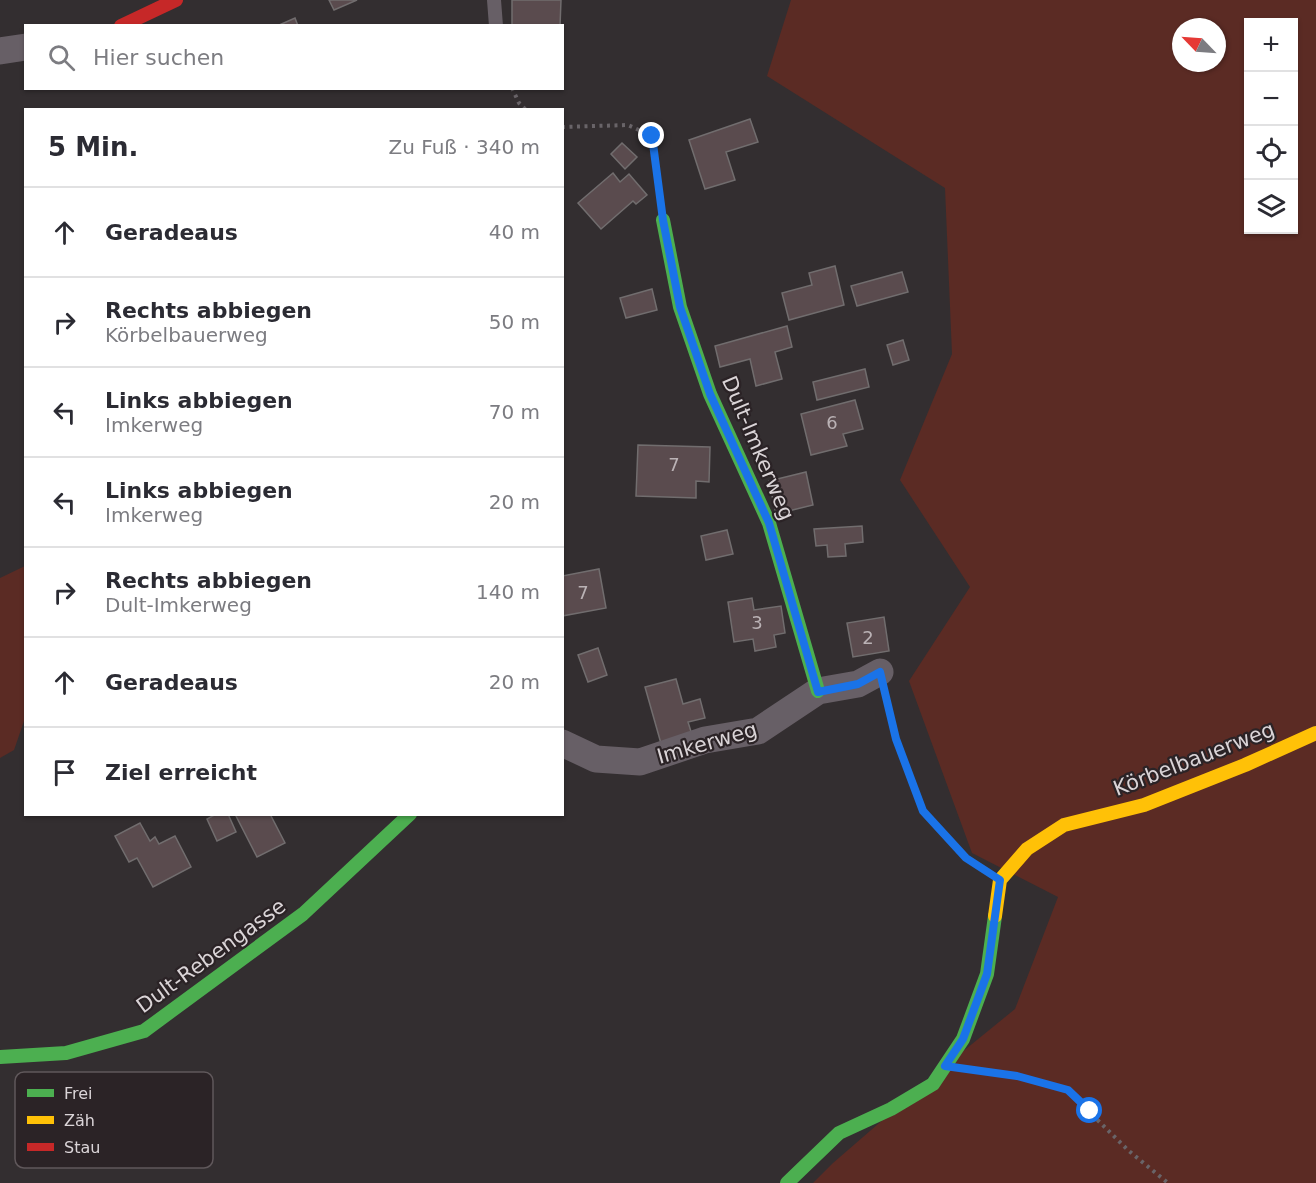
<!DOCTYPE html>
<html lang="de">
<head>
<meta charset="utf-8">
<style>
	body { margin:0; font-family:"DejaVu Sans",sans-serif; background:#f2f2f3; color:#2b2b33 }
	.controls { position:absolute; right:18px; top:18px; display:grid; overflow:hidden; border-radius:0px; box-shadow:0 2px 4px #0004 }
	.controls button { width:54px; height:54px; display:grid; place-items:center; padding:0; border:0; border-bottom:2px solid #e1e1e2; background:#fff; color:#2b2b33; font:30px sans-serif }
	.compass { position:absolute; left:1172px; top:18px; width:54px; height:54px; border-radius:50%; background:#fff; box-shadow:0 2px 4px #0004; rotate:295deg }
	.stop { position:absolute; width:18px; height:18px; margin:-14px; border:4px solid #1a73e8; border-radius:50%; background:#fff }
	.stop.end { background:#1a73e8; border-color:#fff; box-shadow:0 2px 6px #0008 }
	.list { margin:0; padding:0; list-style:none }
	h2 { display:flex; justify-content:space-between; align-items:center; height:78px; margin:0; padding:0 24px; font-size:26px }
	h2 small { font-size:20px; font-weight:400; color:#7c7c81 }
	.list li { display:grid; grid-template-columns:39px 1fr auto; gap:18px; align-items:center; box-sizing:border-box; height:90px; padding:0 24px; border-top:2px solid #e1e1e2 }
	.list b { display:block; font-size:22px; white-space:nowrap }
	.list p { margin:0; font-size:20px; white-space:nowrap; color:#7c7c81 }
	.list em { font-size:20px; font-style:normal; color:#7c7c81 }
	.icon { flex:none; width:33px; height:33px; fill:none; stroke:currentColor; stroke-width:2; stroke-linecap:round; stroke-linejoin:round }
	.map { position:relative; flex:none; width:1316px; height:1183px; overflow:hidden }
	.search { position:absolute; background:#fff; box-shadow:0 2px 4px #0004; left:24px; top:24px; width:540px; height:66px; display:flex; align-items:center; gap:15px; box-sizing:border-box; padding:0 21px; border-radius:0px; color:#7c7c81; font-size:22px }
	.panel { position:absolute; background:#fff; box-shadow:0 2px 4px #0004; left:24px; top:108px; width:540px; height:708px; border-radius:0px }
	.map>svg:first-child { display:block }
</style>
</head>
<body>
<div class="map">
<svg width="1316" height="1183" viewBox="0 0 1316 1183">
	<rect width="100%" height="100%" fill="#332e30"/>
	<g fill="#5b2b24" fill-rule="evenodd">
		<path d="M791 0H1316V1183H813L833 1163 945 1066 1015 1009 1058 897 972 853 909 681 970 587 900 480 952 354 945 188 767 76ZM1248 22H1294V230H1248ZM1181 27H1217V63H1181Z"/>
		<polygon points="25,566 25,718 14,750 0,758 0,578"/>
	</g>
	<g fill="#5a4b4e" stroke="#716d6e" stroke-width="1.5">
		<polygon points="329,0 357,0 334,10"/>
		<polygon points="512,0 561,0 560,26 512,26"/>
		<polygon points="295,18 298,26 277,26"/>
		<polygon points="750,119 758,142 726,152 735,180 705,189 689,140"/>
		<polygon points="622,143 637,157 625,169 611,154"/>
		<polygon points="613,173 620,182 629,174 647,195 636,204 633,201 601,229 578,203"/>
		<polygon points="835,266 844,305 789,320 782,293 812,285 809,273"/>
		<polygon points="902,272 908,292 857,306 851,286"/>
		<polygon points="652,289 657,310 626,318 620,298"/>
		<polygon points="787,326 792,347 775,352 782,379 756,386 750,359 720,367 715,346"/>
		<polygon points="903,340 909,360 893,365 887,345"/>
		<polygon points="865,369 869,387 817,400 813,382"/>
		<polygon points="855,400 863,429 843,434 847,446 811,455 801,414"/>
		<polygon points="638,445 710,447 709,482 696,481 696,498 636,496"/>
		<polygon points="806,472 813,505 776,514 769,481"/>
		<polygon points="862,526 863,542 845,544 846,556 828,557 827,545 816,546 814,529"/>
		<polygon points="727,530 733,554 706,560 701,536"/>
		<polygon points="599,569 606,608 562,616 562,576"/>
		<polygon points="752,598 754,610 781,606 785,633 774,635 776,647 755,651 753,639 734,642 728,602"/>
		<polygon points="884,617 889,651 853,657 847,623"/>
		<polygon points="598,648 607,675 588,682 578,655"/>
		<polygon points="676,679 683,704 700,699 705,718 688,722 693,738 662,747 645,687"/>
		<polygon points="216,814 228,814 236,832 217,841 207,819"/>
		<polygon points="235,814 270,814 285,843 257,857"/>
		<polygon points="140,823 150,841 155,837 159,844 175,836 191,867 153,887 137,858 129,862 115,836"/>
	</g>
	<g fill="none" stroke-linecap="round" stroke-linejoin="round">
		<g stroke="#696468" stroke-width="4" stroke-dasharray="3 4.5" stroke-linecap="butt">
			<polyline points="512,88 519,103 526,110"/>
			<polyline points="562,127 628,125 652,136 659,193"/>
			<polyline points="886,697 896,739 923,811 966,858 977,865"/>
			<polyline points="977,1069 1017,1076 1068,1091 1129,1151 1168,1183"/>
		</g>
		<polyline stroke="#675f66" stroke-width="14" points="494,0 496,26"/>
		<g stroke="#675f66" stroke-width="27">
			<polyline points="0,51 26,47"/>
			<polyline points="562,743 596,759 640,762 705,740 758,731 818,691 858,684 880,672"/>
		</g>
		<g stroke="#4caf50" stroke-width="14">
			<polyline points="663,220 680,307 710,394 769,523 818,691"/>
			<polyline points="0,1057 66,1053 144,1031 303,914 410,814"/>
			<polyline points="787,1183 839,1133 891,1109 933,1084 963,1039 987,974 995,916"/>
		</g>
		<polyline stroke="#ffc107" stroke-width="14" points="995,916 1000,880 1027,849 1064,825 1144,805 1245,765 1316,733"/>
		<polyline stroke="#c62828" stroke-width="14" points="121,26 176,0"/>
	</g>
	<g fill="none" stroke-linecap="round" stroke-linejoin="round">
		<polyline stroke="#1a73e8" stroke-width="8" points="652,136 663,220 680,307 710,394 769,523 818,692 858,684 880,672 896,739 923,811 966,858 1000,880 987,974 963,1039 945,1066 1017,1076 1068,1090 1090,1111"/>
	</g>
	<g text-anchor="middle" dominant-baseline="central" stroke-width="4.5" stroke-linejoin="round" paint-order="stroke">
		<g font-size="18" fill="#bab2b5">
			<text x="832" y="422">6</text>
			<text x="674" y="464">7</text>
			<text x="583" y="592">7</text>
			<text x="757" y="622">3</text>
			<text x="868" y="637">2</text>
		</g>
		<g font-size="21" fill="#dad4d7" stroke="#2b2326">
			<text transform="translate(758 448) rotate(67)">Dult-Imkerweg</text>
			<text transform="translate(707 743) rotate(-16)">Imkerweg</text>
			<text transform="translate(1194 759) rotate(-21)">Körbelbauerweg</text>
			<text transform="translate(211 956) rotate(-36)">Dult-Rebengasse</text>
		</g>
	</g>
	<rect x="15" y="1072" width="198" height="96" rx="9" fill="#2b2326" stroke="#60585b" stroke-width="1.5"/>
	<rect x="27" y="1089" width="27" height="8" fill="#4caf50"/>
	<rect x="27" y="1116" width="27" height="8" fill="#ffc107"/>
	<rect x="27" y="1143" width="27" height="8" fill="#c62828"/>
	<g font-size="16" fill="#dad4d7">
		<text x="64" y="1099">Frei</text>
		<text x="64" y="1126">Zäh</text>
		<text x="64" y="1153">Stau</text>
	</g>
</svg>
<div class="controls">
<button>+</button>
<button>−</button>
<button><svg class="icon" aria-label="locate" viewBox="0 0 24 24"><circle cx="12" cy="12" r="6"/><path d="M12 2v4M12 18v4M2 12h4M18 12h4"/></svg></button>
<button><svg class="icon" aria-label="layers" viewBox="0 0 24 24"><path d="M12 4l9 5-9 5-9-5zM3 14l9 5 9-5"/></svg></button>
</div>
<svg class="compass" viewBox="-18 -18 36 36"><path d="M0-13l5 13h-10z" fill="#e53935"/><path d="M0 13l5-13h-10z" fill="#7c7c81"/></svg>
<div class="stop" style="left:1090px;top:1111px"></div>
<div class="stop end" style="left:652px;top:136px"></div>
<div class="search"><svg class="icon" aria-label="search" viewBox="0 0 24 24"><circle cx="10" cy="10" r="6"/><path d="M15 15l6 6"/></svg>Hier suchen</div>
<section class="panel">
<h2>5 Min.<small>Zu Fuß · 340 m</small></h2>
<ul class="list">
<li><svg class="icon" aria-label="ahead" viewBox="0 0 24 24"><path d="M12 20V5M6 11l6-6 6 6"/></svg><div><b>Geradeaus</b></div><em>40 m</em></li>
<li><svg class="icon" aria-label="right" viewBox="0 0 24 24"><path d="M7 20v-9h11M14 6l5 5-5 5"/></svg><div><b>Rechts abbiegen</b><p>Körbelbauerweg</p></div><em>50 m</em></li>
<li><svg class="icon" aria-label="left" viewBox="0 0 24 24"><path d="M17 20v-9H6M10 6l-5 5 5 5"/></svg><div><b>Links abbiegen</b><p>Imkerweg</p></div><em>70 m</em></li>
<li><svg class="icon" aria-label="left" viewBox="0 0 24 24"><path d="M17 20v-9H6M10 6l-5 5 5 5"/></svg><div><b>Links abbiegen</b><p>Imkerweg</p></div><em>20 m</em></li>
<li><svg class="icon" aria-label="right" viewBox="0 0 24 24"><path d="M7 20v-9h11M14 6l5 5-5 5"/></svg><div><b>Rechts abbiegen</b><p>Dult-Imkerweg</p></div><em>140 m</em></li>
<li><svg class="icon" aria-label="ahead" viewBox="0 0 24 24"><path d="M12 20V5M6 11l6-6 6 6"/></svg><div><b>Geradeaus</b></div><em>20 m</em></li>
<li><svg class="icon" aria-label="arrive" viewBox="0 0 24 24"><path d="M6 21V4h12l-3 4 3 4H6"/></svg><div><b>Ziel erreicht</b></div></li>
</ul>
</section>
</div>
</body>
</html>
